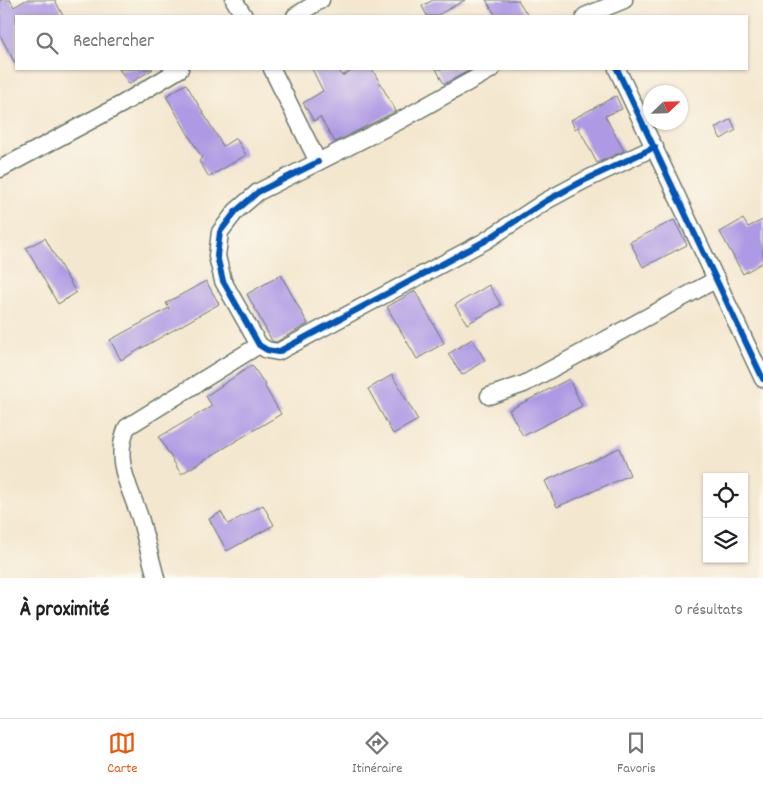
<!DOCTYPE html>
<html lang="fr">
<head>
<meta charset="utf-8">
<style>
	body { margin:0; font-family:Dekko,sans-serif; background:#f2f2f2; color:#202124 }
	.controls { position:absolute; right:15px; bottom:15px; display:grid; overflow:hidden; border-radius:0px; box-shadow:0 1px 4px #0004 }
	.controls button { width:45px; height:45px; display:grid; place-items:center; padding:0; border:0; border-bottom:1px solid #e0e0e0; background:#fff; color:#202124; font:25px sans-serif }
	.compass { position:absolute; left:643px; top:85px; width:45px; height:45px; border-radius:50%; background:#fff; box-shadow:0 1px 4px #0004; rotate:67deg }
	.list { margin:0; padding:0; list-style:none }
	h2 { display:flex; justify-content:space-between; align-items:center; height:65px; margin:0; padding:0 20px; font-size:21px }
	h2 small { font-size:16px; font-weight:400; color:#757577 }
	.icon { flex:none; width:28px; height:28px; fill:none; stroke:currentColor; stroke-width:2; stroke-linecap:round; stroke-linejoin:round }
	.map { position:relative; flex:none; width:763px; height:578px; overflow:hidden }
	.search { position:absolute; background:#fff; box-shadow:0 1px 4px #0004; left:15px; right:15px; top:15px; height:55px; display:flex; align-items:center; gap:12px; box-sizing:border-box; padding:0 18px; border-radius:0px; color:#757577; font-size:19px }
	.sheet { height:140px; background:#fff }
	nav { display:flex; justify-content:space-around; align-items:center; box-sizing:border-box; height:70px; border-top:1px solid #e0e0e0; background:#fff; font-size:14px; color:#757577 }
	nav a { display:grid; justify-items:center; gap:2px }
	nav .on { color:#ea580c }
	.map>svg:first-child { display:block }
</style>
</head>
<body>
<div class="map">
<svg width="763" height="578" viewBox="0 0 763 578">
	<rect width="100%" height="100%" fill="#fbf7ec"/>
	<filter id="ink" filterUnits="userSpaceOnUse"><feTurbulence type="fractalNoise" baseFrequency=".02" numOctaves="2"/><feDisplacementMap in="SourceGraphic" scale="10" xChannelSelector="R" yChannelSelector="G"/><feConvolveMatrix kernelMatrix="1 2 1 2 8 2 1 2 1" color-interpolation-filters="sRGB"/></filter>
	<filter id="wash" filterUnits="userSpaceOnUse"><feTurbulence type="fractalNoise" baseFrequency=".0096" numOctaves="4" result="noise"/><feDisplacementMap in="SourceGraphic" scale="20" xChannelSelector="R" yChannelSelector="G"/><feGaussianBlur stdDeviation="1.12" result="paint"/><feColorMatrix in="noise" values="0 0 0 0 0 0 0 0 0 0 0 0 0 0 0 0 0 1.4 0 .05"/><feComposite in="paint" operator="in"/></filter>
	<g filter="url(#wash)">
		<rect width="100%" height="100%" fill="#f4e7cf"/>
		<g id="blocks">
			<g fill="#ae9ae4">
				<polygon points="0,0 10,0 14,7 26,0 55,0 63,16 16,16 16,65 0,35"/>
				<polygon points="433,0 465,0 436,16 427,16 422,6"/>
				<polygon points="486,0 518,0 528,16 496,16"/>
				<polygon points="119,69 153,69 129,84"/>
				<polygon points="312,69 339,69 342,76 355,69 372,69 396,111 335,142 320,117 314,121 303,103 323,91"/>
				<polygon points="436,69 472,69 444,84"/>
				<polygon points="186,84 223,146 236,138 246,155 209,177 199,161 202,158 166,96"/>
				<polygon points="616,96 622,109 605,116 624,151 597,163 578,127 575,129 571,120"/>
				<polygon points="731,119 736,130 721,139 715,128"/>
				<polygon points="743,219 748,227 763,220 763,262 743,274 720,232"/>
				<polygon points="674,220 687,245 643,267 630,242"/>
				<polygon points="45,238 76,293 58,304 26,248"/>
				<polygon points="281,275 308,324 276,342 272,341 247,294"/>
				<polygon points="206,281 219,304 121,360 110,340 169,308 166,303"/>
				<polygon points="489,285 501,305 467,324 455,305"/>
				<polygon points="415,291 444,343 417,359 387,307"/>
				<polygon points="472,339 485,360 462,375 448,354"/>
				<polygon points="252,365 266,386 265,387 281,414 181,474 159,437 212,406 206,396"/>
				<polygon points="392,375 418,420 393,434 368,389"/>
				<polygon points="569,379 582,406 523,436 509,410"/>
				<polygon points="619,448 630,475 557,507 545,481"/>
				<polygon points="263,505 274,525 227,551 209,519 221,512 228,524"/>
			</g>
		</g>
	</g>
	<g filter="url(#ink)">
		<use href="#blocks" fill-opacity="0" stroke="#6a786a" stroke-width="1"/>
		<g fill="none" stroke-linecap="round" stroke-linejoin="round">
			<defs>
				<g id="minor">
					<polyline points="234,0 244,16"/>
					<polyline points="295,16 321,0"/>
					<polyline points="585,16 624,0"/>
					<polyline points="272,69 318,162 401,120 492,69"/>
					<polyline points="617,69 763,379"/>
					<polyline points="318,162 258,192 236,211 220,232 217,256 223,281 259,345 267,350 278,352 485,241 546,201 583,181 655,147"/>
					<polyline points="0,169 122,104 180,69"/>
					<polyline points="489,396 524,384 717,279"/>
					<path d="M156 578C151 559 146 540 141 521 131 488 112 462 127 427L259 345"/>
				</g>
			</defs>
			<use href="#minor" stroke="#6a786a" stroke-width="19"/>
			<use href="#minor" stroke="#fff" stroke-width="16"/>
			<defs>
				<g id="cycleway">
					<polyline points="617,69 763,379"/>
					<polyline points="318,162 258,192 236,211 220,232 217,256 223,281 259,345 267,350 278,352 485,241 546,201 583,181 655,147"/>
				</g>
			</defs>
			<use href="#cycleway" stroke="#fbf7ec" stroke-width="9"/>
			<use href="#cycleway" stroke="#0057b8" stroke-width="6"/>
		</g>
	</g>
</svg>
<div class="controls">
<button><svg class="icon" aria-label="locate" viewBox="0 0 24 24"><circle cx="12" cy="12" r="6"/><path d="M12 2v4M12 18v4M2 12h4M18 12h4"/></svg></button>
<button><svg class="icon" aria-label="layers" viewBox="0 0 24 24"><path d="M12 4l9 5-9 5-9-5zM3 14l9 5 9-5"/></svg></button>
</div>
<svg class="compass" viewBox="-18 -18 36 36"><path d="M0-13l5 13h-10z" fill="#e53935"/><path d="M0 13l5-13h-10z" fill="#757577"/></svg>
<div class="search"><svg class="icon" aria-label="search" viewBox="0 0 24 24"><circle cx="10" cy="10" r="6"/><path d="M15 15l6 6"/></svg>Rechercher</div>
</div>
<section class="sheet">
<h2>À proximité<small>0 résultats</small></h2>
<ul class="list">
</ul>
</section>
<nav>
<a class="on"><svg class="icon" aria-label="map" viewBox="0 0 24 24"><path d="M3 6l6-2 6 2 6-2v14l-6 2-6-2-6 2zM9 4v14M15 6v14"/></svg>Carte</a>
<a><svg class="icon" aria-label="directions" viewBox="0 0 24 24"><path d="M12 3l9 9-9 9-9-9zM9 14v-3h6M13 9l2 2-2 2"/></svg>Itinéraire</a>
<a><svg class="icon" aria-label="saved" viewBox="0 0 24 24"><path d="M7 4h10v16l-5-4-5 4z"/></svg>Favoris</a>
</nav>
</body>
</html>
